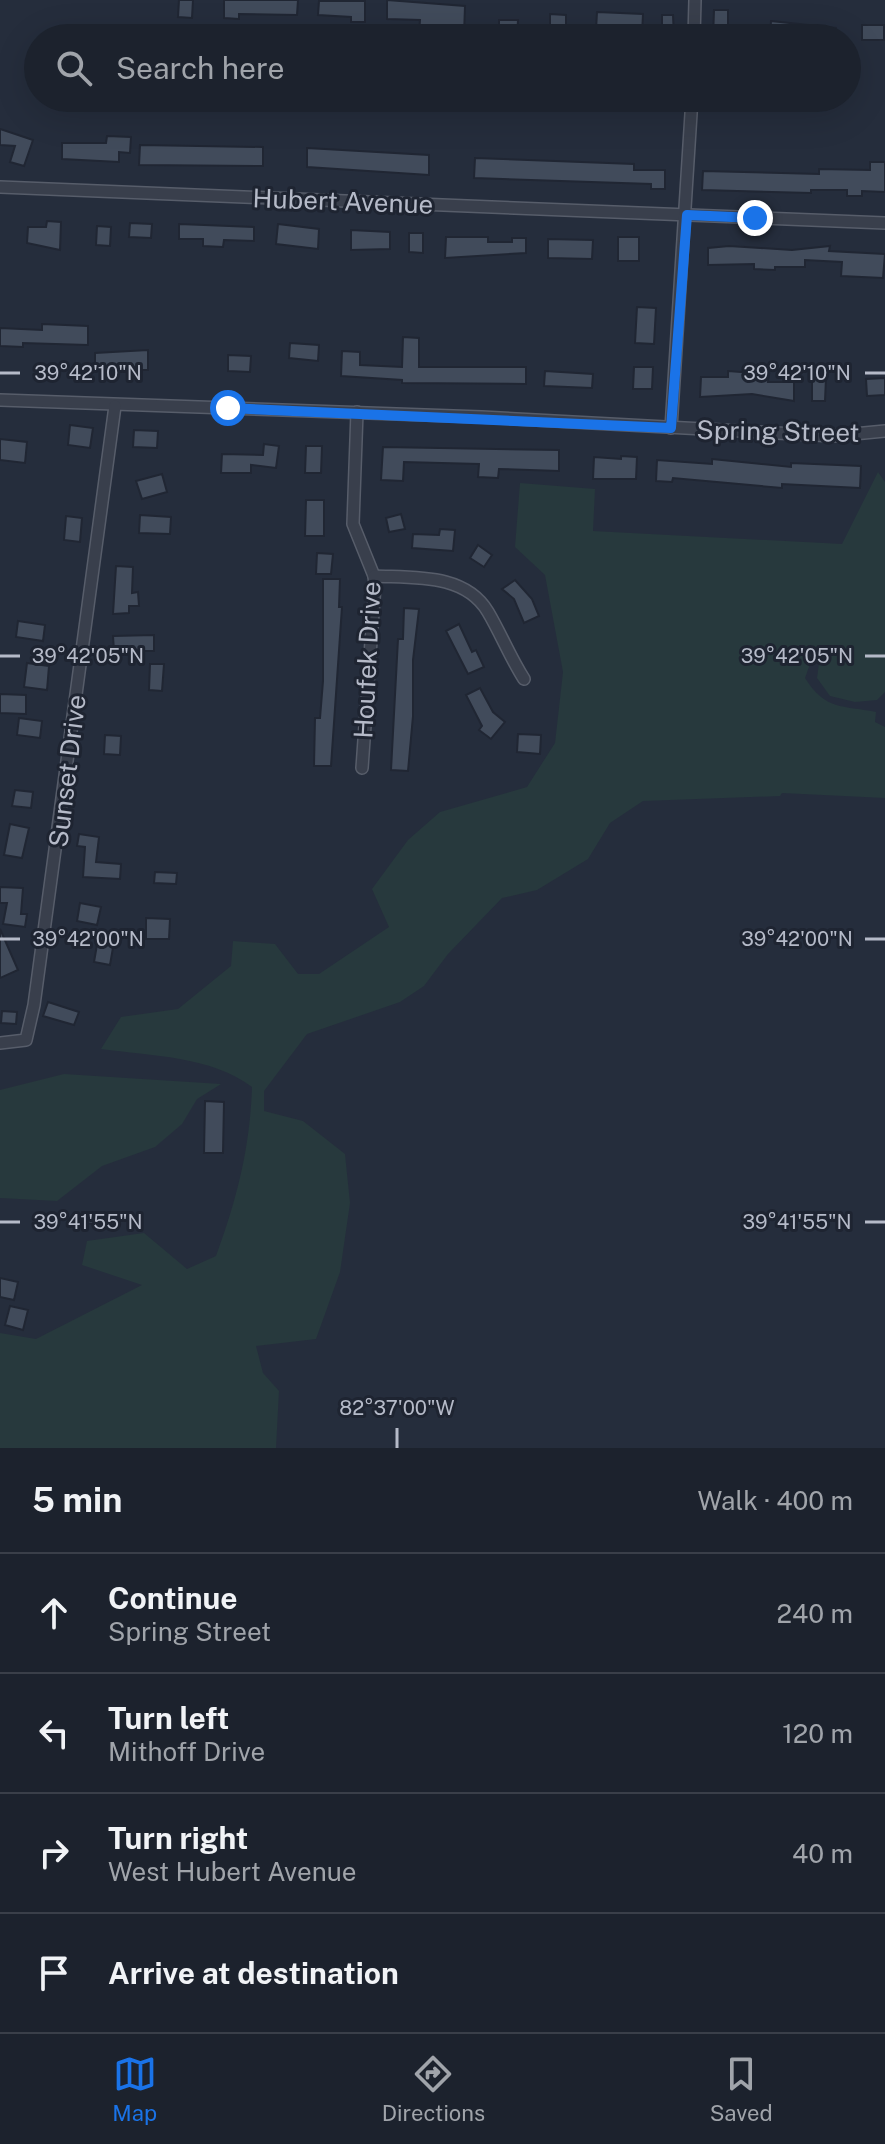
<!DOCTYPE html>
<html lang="en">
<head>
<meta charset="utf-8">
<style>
	body { margin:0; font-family:"Public Sans",sans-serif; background:#292f39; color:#f1f3f6 }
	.stop { position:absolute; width:24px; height:24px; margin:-18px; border:6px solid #1a73e8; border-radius:50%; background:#fff }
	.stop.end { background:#1a73e8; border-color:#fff; box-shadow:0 2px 8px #0008 }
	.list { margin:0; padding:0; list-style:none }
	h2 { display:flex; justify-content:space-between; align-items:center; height:104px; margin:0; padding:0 32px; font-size:34px }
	h2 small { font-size:26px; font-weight:400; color:#a0a4aa }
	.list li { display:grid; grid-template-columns:52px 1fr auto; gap:24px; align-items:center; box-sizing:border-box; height:120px; padding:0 32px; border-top:2px solid #3a3f49 }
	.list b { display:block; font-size:30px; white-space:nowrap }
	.list p { margin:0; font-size:26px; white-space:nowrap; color:#a0a4aa }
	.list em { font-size:26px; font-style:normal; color:#a0a4aa }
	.icon { flex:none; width:44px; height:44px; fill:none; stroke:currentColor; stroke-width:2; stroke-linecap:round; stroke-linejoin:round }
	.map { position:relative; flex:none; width:885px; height:1448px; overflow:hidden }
	.search { position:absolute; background:#1c222d; box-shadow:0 8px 32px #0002; left:24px; right:24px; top:24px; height:88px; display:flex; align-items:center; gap:20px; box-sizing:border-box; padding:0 28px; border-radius:44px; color:#a0a4aa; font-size:30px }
	.sheet { height:584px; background:#1c222d }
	nav { display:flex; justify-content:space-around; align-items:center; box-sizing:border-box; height:112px; border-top:2px solid #3a3f49; background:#1c222d; font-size:22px; color:#a0a4aa }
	nav a { display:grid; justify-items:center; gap:4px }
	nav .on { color:#1a73e8 }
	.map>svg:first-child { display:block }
</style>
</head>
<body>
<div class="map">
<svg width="885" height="1448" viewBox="0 0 885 1448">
	<rect width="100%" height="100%" fill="#252d3c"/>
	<g fill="#27393d">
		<path d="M878 472 885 482V692L877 700 855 702 830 696 817 678 821 649 816 647 805 678C826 711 842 705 876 712L875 722 885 727V798L782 793 780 796 643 801 610 823 588 859 537 890 502 898 448 954 424 986 400 1002 307 1034 264 1091V1111L303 1121 345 1154 350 1203 340 1272 316 1339 256 1346 263 1373 279 1391 276 1448H0V1333L36 1339 142 1285 82 1265 87 1241 144 1233 187 1269 216 1256C237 1199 250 1148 252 1087 211 1056 151 1056 101 1049L121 1017 178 1009 231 966 233 941 275 944 298 974H319L389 927 372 889 408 840 440 812 527 787 555 743 563 672 545 575 515 547 520 483 595 489 593 531 842 544Z"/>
		<polygon points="64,1074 221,1084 197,1099 182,1124 155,1147 102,1166 57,1201 0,1198 0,1090"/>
	</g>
	<g fill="#414b5b" stroke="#202633" stroke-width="2">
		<polygon points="179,0 193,0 192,18 178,17"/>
		<polygon points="224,0 298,0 297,15 239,14 239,19 224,18"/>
		<polygon points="387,0 465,6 464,35 419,33 420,20 387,19"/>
		<polygon points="319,1 365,1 365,22 351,22 351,17 318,15"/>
		<polygon points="714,10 728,10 728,38 713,38"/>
		<polygon points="597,12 643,14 642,34 596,30"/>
		<polygon points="550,14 566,15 566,31 550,31"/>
		<polygon points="662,15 673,15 674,38 662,38"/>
		<polygon points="499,20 518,20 517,38 499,38"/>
		<polygon points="771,21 836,28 836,38 770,38"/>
		<rect x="862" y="25" width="22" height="15"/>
		<polygon points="0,129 33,140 24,166 10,162 15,146 0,145"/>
		<polygon points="107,136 131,137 130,153 119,152 119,162 62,159 62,143 106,143"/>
		<polygon points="140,145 263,147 263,166 139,165"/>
		<polygon points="307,148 429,155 429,175 307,167"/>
		<polygon points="475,158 634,164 634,170 665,170 665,189 651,189 651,184 474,178"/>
		<polygon points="870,162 885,162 885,192 862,191 862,196 847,196 847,190 811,190 811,193 702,190 703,171 819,174 819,169 870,170"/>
		<polygon points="47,221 61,222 60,250 27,243 28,227 46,227"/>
		<polygon points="130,223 152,224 151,238 129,237"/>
		<polygon points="179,224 254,227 254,241 224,240 223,247 203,246 203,239 179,239"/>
		<polygon points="278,224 319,229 318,249 276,244"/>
		<polygon points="97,226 111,227 110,246 96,245"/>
		<polygon points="351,230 390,232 390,249 351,250"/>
		<polygon points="409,233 423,233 423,253 409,252"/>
		<polygon points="446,237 488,237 488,242 512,242 512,238 526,238 526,253 445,258"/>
		<rect x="618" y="237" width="21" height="24"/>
		<polygon points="548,239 593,240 592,259 548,258"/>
		<polygon points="729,246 792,250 830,246 829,251 885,254 883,278 841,276 842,262 805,260 805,267 775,267 775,270 754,269 754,264 708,265 708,248"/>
		<polygon points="637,307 656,308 654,344 635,343"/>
		<polygon points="42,324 88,326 88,345 23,343 23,347 0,346 0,328 42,330"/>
		<polygon points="403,337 419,338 419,367 526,367 526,384 402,383 402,380 341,376 342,351 360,352 360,365 402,367"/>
		<polygon points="290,343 319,345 318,361 289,358"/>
		<polygon points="148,350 148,370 95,370 95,353"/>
		<polygon points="228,355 251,356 250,372 228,371"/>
		<polygon points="634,367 653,367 652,389 633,389"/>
		<polygon points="545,371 593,374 592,388 544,386"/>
		<polygon points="728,371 769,374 768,382 794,382 794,401 752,394 700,397 701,377 728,377"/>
		<polygon points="812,378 826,378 825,401 812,401"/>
		<polygon points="885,378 885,395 867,396 866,379"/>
		<polygon points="70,425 93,428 90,448 68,445"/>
		<polygon points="134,430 158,431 157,448 133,447"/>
		<polygon points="0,439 27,442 25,463 0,460"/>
		<polygon points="264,444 279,446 276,468 251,465 251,473 221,473 222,454 263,455"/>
		<polygon points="306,446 322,446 321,473 305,473"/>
		<polygon points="383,447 559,450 559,471 499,469 498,478 478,477 479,464 404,462 403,481 381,480"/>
		<polygon points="621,456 637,457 636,479 593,479 594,457 621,459"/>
		<polygon points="712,459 791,467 791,463 861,466 860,488 782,484 782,488 673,478 672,482 656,481 657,460 712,464"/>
		<polygon points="162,474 167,492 142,499 136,481"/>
		<polygon points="306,500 324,500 324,536 305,536"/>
		<polygon points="401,514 405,529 389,532 386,518"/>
		<polygon points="140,515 171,517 170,534 139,533"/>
		<polygon points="66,516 82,518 80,542 64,540"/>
		<polygon points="440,529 455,530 453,551 412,548 413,534 439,535"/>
		<polygon points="478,545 492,555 484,567 470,558"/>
		<polygon points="317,553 333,554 331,574 316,574"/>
		<polygon points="116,566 133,567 132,593 138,592 139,606 129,606 129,613 113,614"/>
		<polygon points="323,579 340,579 339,607 342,607 331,766 314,766 315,718 320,718 323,681"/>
		<polygon points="515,580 532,599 539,616 524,623 514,599 502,589"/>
		<polygon points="404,608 419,609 413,660 413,716 408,771 391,770 398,639 403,639"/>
		<polygon points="18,621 45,625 43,641 16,637"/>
		<polygon points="459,624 472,652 476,650 484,667 468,674 446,631"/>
		<polygon points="154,635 154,651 114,651 113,636"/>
		<polygon points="27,663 49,666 47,690 24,687"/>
		<polygon points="150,664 164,664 162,691 149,690"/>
		<polygon points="480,688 493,712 505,722 491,739 479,730 482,726 466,695"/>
		<polygon points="0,694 26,695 26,714 0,713"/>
		<polygon points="19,718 42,721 40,738 17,735"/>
		<polygon points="518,734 541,735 540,754 517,752"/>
		<polygon points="105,735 121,736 120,755 104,754"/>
		<polygon points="15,790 33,792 31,808 12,806"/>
		<polygon points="10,824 29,828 22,858 4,855"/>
		<polygon points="79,834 99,837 96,862 121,864 120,879 83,877 85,847 77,846"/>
		<polygon points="155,872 177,873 176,884 154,883"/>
		<polygon points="0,887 23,888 21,914 27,914 25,927 3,924 7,903 0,903"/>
		<polygon points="80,903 101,907 97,925 77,921"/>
		<polygon points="146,918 170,919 169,939 146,939"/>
		<polygon points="0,929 18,970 0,978"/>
		<polygon points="99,933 115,936 110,965 94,962"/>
		<polygon points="48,1002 79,1012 74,1025 43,1016"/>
		<polygon points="2,1011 17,1012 16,1024 1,1023"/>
		<polygon points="205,1101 224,1102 223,1153 204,1153"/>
		<polygon points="82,1212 118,1214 118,1225 81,1223"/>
		<polygon points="0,1278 18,1282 14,1300 0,1297"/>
		<polygon points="10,1306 28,1310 23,1330 5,1325"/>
	</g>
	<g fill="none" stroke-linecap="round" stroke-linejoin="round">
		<defs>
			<g id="minor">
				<polyline points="694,38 695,0"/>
				<polyline points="0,187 885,223"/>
				<polyline points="0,400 482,417 833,436 885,431"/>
				<polyline points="357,412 353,524 374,576 375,585 362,768"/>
				<polyline points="671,428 692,98"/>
				<path d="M374 576C413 578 465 573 488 612 501 634 510 657 524 679"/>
				<polyline points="0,1043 26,1040 34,1005 115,406"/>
			</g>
		</defs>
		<use href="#minor" stroke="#575d6a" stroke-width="14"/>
		<use href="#minor" stroke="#393f4c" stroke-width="11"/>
	</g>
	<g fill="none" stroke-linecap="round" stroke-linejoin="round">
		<polyline stroke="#1a73e8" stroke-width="10" points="228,408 671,428 687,215 755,218"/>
	</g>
	<path fill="none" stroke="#b5bac8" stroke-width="3" d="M0 373H20M865 373H885M0 656H20M865 656H885M0 939H20M865 939H885M0 1222H20M865 1222H885M397 1428V1448"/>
	<g text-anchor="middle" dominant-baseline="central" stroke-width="6" stroke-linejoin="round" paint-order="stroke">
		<g font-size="26" fill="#b5bac8" stroke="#1e2431">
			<text transform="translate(343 201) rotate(2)">Hubert Avenue</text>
			<text transform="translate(778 431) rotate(1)">Spring Street</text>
			<text transform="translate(367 660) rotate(-87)">Houfek Drive</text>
			<text transform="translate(67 771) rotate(-83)">Sunset Drive</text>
		</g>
	</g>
	<g font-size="20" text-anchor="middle" fill="#b5bac8" stroke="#1e2431" stroke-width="6" stroke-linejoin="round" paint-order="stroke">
		<text x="88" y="380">39°42'10"N</text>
		<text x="797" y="380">39°42'10"N</text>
		<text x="88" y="663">39°42'05"N</text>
		<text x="797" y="663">39°42'05"N</text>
		<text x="88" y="946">39°42'00"N</text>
		<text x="797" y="946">39°42'00"N</text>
		<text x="88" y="1229">39°41'55"N</text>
		<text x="797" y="1229">39°41'55"N</text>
		<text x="397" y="1415">82°37'00"W</text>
	</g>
</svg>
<div class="stop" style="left:228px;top:408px"></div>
<div class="stop end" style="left:755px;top:218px"></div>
<div class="search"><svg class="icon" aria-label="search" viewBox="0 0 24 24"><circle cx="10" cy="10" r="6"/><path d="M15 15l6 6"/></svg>Search here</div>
</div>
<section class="sheet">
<h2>5 min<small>Walk · 400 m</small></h2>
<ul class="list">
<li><svg class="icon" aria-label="ahead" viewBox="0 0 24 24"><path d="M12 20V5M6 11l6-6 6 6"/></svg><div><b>Continue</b><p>Spring Street</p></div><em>240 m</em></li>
<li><svg class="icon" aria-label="left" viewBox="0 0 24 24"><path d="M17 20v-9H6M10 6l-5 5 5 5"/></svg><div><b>Turn left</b><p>Mithoff Drive</p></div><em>120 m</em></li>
<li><svg class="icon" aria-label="right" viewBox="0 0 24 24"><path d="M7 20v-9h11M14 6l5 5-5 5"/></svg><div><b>Turn right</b><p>West Hubert Avenue</p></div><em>40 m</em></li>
<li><svg class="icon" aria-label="arrive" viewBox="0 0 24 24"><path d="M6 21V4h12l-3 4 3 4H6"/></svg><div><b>Arrive at destination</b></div></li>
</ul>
</section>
<nav>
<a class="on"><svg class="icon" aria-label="map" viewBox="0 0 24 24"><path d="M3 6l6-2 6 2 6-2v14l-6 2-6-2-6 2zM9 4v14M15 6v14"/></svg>Map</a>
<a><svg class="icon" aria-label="directions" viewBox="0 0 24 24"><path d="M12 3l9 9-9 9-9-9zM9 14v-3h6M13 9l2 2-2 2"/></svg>Directions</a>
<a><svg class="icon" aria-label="saved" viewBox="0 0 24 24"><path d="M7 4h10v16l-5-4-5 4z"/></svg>Saved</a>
</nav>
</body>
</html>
